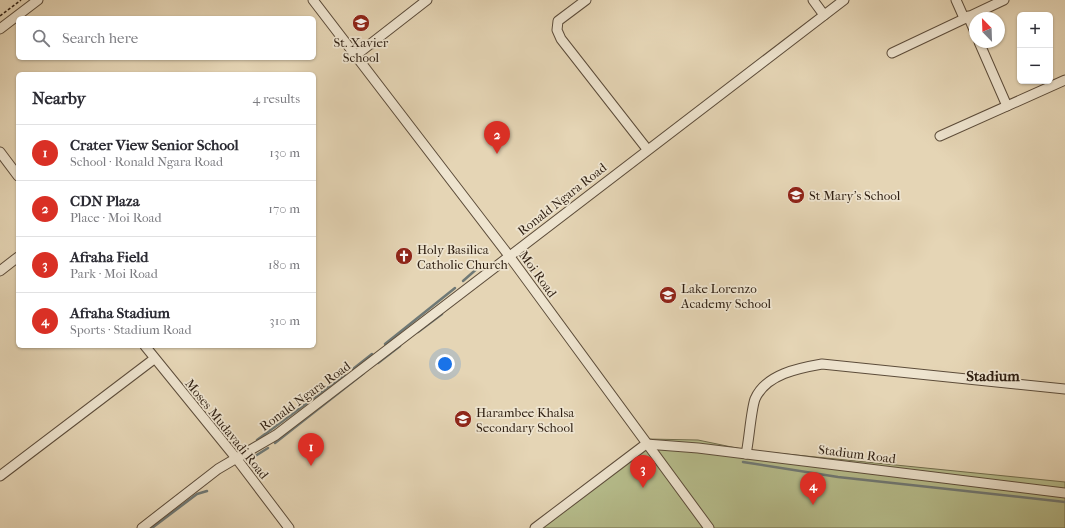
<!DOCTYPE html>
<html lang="en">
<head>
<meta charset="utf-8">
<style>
	body { margin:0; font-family:"IM FELL French Canon",serif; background:#f2f2f3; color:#2b2b33 }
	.controls { position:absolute; right:12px; top:12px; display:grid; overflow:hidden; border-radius:6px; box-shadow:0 1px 3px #0004 }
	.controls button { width:36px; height:36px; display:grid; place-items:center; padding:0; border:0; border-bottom:1px solid #e1e1e2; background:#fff; color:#2b2b33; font:20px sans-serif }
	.compass { position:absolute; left:969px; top:12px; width:36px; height:36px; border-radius:50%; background:#fff; box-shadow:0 1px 3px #0004; rotate:337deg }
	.you { position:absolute; left:445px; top:364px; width:14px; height:14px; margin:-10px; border:3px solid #fff; border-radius:50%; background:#1a73e8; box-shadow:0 0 0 6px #1a73e833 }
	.badge { display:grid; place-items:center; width:26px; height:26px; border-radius:50%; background:#d93025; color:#fff; font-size:13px; font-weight:700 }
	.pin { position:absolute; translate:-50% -33px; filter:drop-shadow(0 1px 2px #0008) }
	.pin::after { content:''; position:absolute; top:21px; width:14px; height:12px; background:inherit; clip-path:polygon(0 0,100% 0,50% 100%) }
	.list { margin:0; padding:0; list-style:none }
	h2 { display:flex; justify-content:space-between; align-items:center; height:52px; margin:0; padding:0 16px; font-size:17px }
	h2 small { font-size:13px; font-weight:400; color:#7c7c81 }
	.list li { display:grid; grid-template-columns:26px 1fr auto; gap:12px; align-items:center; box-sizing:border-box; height:56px; padding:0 16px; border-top:1px solid #e1e1e2 }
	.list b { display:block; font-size:15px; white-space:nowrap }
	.list p { margin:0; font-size:13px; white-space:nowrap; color:#7c7c81 }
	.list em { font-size:13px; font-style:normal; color:#7c7c81 }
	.icon { flex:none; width:22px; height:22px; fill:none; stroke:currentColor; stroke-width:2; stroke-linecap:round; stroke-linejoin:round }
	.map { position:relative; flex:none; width:1065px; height:528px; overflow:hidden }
	.search { position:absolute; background:#fff; box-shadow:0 1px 3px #0004; left:16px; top:16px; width:300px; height:44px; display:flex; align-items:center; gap:10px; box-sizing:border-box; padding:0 14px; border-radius:6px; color:#7c7c81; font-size:15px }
	.panel { position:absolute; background:#fff; box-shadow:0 1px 3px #0004; left:16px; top:72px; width:300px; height:276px; border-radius:6px }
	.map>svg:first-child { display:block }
</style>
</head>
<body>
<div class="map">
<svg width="1065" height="528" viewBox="0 0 1065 528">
	<rect width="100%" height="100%" fill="#e5d5b5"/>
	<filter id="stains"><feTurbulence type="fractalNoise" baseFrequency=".005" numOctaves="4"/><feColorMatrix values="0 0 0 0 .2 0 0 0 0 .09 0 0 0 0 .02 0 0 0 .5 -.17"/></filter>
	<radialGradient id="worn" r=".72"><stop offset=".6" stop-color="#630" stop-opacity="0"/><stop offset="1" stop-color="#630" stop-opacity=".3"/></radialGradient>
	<polygon fill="#b6bd8c" stroke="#726e4e" points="648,439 698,440 746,450 1065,482 1065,528 532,528"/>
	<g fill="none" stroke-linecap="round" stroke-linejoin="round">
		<g stroke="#6f7976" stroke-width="2.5">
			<polyline points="373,48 378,43"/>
			<polyline points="463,281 480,266"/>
			<polyline points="418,332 442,314"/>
			<polyline points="385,344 455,288"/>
			<polyline points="378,363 400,346"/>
			<polyline points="353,369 372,354"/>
			<polyline points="257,440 345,375"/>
			<polyline points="275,443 364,373"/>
			<polyline points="252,458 268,448"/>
			<polyline points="743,462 838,477 1065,502"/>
			<polyline points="152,528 197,494 207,491"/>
		</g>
		<defs>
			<g id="minor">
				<polyline points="313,0 510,257 709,528"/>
				<polyline points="586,0 558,21 557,30 561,39 647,149"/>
				<polyline points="813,0 824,15"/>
				<polyline points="956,0 964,18"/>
				<polyline points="968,16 975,32"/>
				<polyline points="0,29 38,0"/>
				<polyline points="979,42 1007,106"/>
				<polyline points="892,53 1004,0"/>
				<polyline points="355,56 427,0"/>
				<polyline points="940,136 1065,80"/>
				<polyline points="0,152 18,176"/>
				<polyline points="0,271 18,257"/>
				<polyline points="145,346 236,458 289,528"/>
				<path d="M746 454C749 441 751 410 755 399 766 374 799 368 822 364L1065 389"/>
				<polyline points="0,476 154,359"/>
				<polyline points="142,528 218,469 276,435 844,0"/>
				<polyline points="535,528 646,444 698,448 1065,493"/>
			</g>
		</defs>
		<use href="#minor" stroke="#5c4c3a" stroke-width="11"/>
		<polyline stroke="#2e1e11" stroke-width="1.5" stroke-dasharray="3 2" stroke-linecap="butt" points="0,16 21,0"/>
		<use href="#minor" stroke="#eee4cf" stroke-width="9"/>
	</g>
	<defs>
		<symbol id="school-disc" viewBox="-11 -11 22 22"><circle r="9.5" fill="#8f2418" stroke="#eee4cf"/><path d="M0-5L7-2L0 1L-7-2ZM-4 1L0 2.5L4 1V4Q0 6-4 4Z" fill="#fff"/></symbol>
		<symbol id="church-disc" viewBox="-11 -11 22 22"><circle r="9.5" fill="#8f2418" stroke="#eee4cf"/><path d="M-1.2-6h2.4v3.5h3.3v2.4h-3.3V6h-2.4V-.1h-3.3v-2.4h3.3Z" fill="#fff"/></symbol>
	</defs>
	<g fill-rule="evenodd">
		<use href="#school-disc" x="351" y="13" width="20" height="20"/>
		<use href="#school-disc" x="786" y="185" width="20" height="20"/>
		<use href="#church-disc" x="394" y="246" width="20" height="20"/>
		<use href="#school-disc" x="658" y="285" width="20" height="20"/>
		<use href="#school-disc" x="453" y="409" width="20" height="20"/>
	</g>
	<g text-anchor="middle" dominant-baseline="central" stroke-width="3.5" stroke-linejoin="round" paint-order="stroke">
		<g font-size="13" fill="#2e1e11" stroke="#eee4cf" text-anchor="start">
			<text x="361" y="42" text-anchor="middle">St. Xavier<tspan x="361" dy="15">School</tspan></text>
			<text x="809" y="195">St Mary's School</text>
			<text x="417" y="249">Holy Basilica<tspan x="417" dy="15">Catholic Church</tspan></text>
			<text x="681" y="288">Lake Lorenzo<tspan x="681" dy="15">Academy School</tspan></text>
			<text x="476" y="412">Harambee Khalsa<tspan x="476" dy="15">Secondary School</tspan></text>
		</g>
		<g font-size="13" fill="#2e1e11" stroke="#eee4cf">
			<text transform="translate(562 199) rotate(-38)">Ronald Ngara Road</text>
			<text transform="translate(538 274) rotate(54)">Moi Road</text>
			<text transform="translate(305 396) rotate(-36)">Ronald Ngara Road</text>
			<text transform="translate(227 429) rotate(51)">Moses Mudavadi Road</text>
			<text transform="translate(857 454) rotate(7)">Stadium Road</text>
		</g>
		<g font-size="15" font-weight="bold" fill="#2e1e11" stroke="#eee4cf">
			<text x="993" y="376">Stadium</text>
		</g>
	</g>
	<rect width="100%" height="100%" filter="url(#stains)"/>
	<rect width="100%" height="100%" fill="url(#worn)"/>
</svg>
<div class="controls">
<button>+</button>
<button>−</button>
</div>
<svg class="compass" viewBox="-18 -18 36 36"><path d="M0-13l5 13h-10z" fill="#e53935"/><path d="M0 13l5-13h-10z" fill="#7c7c81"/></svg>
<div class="you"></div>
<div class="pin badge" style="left:311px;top:466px">1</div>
<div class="pin badge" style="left:497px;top:154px">2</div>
<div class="pin badge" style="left:643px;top:488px">3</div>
<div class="pin badge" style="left:813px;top:505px">4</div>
<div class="search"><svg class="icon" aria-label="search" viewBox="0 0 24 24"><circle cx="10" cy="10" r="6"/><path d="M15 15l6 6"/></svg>Search here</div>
<section class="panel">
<h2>Nearby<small>4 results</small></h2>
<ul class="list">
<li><span class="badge">1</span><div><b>Crater View Senior School</b><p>School · Ronald Ngara Road</p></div><em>130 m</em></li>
<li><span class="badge">2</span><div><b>CDN Plaza</b><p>Place · Moi Road</p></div><em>170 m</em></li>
<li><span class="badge">3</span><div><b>Afraha Field</b><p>Park · Moi Road</p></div><em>180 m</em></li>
<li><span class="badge">4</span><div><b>Afraha Stadium</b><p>Sports · Stadium Road</p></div><em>310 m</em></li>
</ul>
</section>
</div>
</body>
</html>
